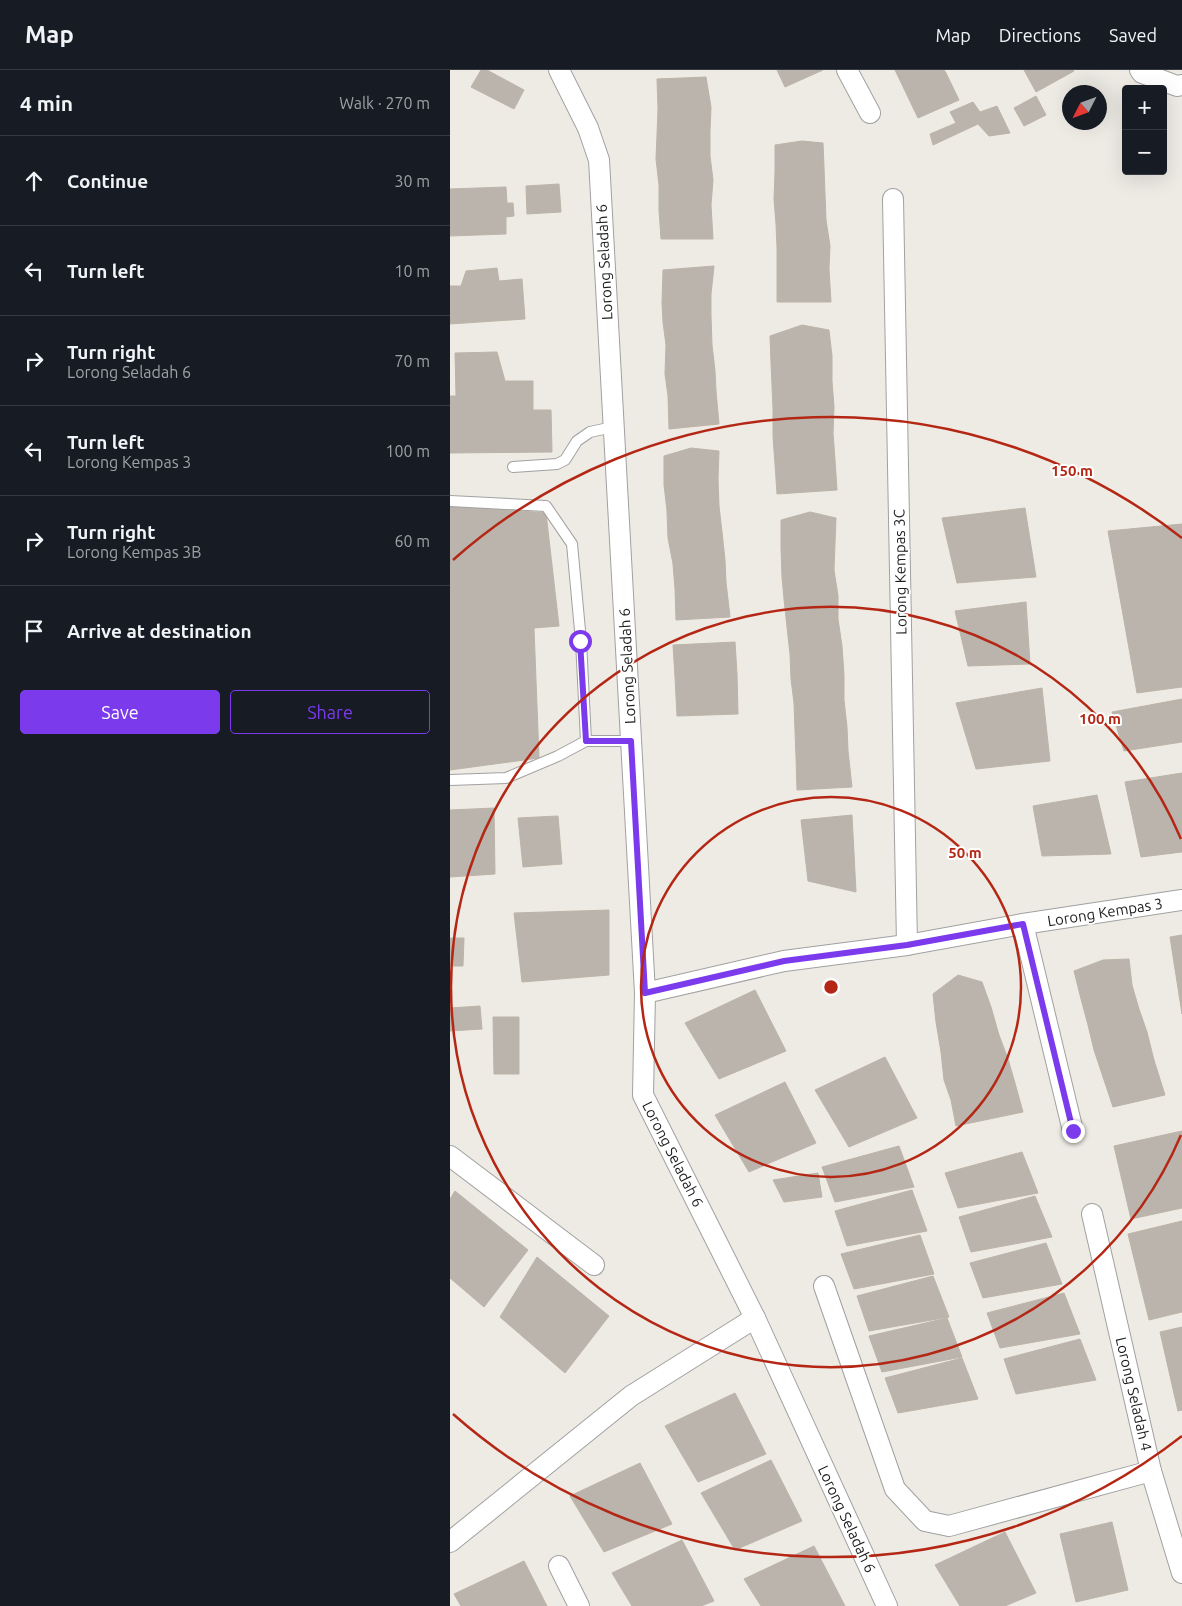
<!DOCTYPE html>
<html lang="en">
<head>
<meta charset="utf-8">
<style>
	body { margin:0; font-family:Ubuntu,sans-serif; background:#242831; color:#f1f3f6 }
	.controls { position:absolute; right:15px; top:15px; display:grid; overflow:hidden; border-radius:5px; box-shadow:0 5px 20px #0002 }
	.controls button { width:45px; height:45px; display:grid; place-items:center; padding:0; border:0; border-bottom:1px solid #363941; background:#171b24; color:#f1f3f6; font:25px sans-serif }
	.compass { position:absolute; left:612px; top:15px; width:45px; height:45px; border-radius:50%; background:#171b24; box-shadow:0 5px 20px #0002; rotate:228deg }
	.stop { position:absolute; width:15px; height:15px; margin:-11px; border:4px solid #7c3aed; border-radius:50%; background:#fff }
	.stop.end { background:#7c3aed; border-color:#fff; box-shadow:0 1px 5px #0008 }
	.list { margin:0; padding:0; list-style:none }
	h2 { display:flex; justify-content:space-between; align-items:center; height:65px; margin:0; padding:0 20px; font-size:21px }
	h2 small { font-size:16px; font-weight:400; color:#9ea1a6 }
	.list li { display:grid; grid-template-columns:32px 1fr auto; gap:15px; align-items:center; box-sizing:border-box; height:90px; padding:0 20px; border-top:1px solid #363941 }
	.list b { display:block; font-size:19px; white-space:nowrap }
	.list p { margin:0; font-size:16px; white-space:nowrap; color:#9ea1a6 }
	.list em { font-size:16px; font-style:normal; color:#9ea1a6 }
	.actions { display:flex; gap:10px; padding:15px 20px }
	.actions a { flex:1; padding:11px 0; border:1px solid #7c3aed; border-radius:5px; text-align:center; font-size:18px; color:#7c3aed }
	.actions .main { background:#7c3aed; color:#fff }
	.icon { flex:none; width:28px; height:28px; fill:none; stroke:currentColor; stroke-width:2; stroke-linecap:round; stroke-linejoin:round }
	.map { position:relative; flex:none; width:732px; height:1536px; overflow:hidden }
	header { display:flex; align-items:center; gap:30px; box-sizing:border-box; height:70px; padding:0 25px; background:#171b24; border-bottom:1px solid #363941 }
	header strong { font-size:24px }
	nav { display:flex; gap:28px; margin-inline-start:auto; font-size:18px }
	main { display:flex }
	aside { flex:1; background:#171b24 }
	.map>svg:first-child { display:block }
</style>
</head>
<body>
<header>
<strong>Map</strong>
<nav><a>Map</a><a>Directions</a><a>Saved</a></nav>
</header>
<main>
<aside>
<h2>4 min<small>Walk · 270 m</small></h2>
<ul class="list">
<li><svg class="icon" aria-label="ahead" viewBox="0 0 24 24"><path d="M12 20V5M6 11l6-6 6 6"/></svg><div><b>Continue</b></div><em>30 m</em></li>
<li><svg class="icon" aria-label="left" viewBox="0 0 24 24"><path d="M17 20v-9H6M10 6l-5 5 5 5"/></svg><div><b>Turn left</b></div><em>10 m</em></li>
<li><svg class="icon" aria-label="right" viewBox="0 0 24 24"><path d="M7 20v-9h11M14 6l5 5-5 5"/></svg><div><b>Turn right</b><p>Lorong Seladah 6</p></div><em>70 m</em></li>
<li><svg class="icon" aria-label="left" viewBox="0 0 24 24"><path d="M17 20v-9H6M10 6l-5 5 5 5"/></svg><div><b>Turn left</b><p>Lorong Kempas 3</p></div><em>100 m</em></li>
<li><svg class="icon" aria-label="right" viewBox="0 0 24 24"><path d="M7 20v-9h11M14 6l5 5-5 5"/></svg><div><b>Turn right</b><p>Lorong Kempas 3B</p></div><em>60 m</em></li>
<li><svg class="icon" aria-label="arrive" viewBox="0 0 24 24"><path d="M6 21V4h12l-3 4 3 4H6"/></svg><div><b>Arrive at destination</b></div></li>
</ul>
<div class="actions"><a class="main">Save</a><a>Share</a></div>
</aside>
<div class="map">
<svg width="732" height="1536" viewBox="0 0 732 1536">
	<rect width="100%" height="100%" fill="#edebe4"/>
	<g fill="#bab4ad" stroke="#bdb4a8">
		<polygon points="31,0 37,0 74,20 64,39 21,17"/>
		<polygon points="327,0 373,0 335,17"/>
		<polygon points="445,0 494,0 496,3 475,8 457,25"/>
		<polygon points="574,0 623,0 624,1 586,22"/>
		<polygon points="496,3 509,30 468,48 457,25 475,8"/>
		<polygon points="256,7 261,37 233,31 208,39 207,9"/>
		<polygon points="586,26 596,45 574,56 564,38"/>
		<polygon points="233,31 261,37 260,61 230,57 207,65 208,39"/>
		<polygon points="523,32 530,42 547,36 560,63 539,66 528,54 483,75 480,64 506,53 500,42"/>
		<polygon points="230,57 260,61 260,86 232,82 206,89 207,65"/>
		<polygon points="352,71 373,73 374,97 349,96 325,102 325,75"/>
		<polygon points="232,82 260,86 263,110 234,105 209,115 206,89"/>
		<polygon points="349,96 374,97 375,124 350,121 324,129 325,102"/>
		<polygon points="234,105 263,110 261,135 231,132 209,140 209,115"/>
		<polygon points="109,114 111,142 77,144 76,116"/>
		<polygon points="56,117 57,133 63,133 64,146 56,147 56,164 0,166 0,119"/>
		<polygon points="350,121 375,124 376,150 350,146 326,154 324,129"/>
		<polygon points="231,132 261,135 263,169 211,169 209,140"/>
		<polygon points="350,146 376,150 380,176 350,170 327,178 326,154"/>
		<polygon points="350,170 380,176 379,199 353,197 327,200 327,178"/>
		<polygon points="264,196 261,224 235,219 212,233 213,200"/>
		<polygon points="353,197 379,199 381,232 327,232 327,200"/>
		<polygon points="47,198 49,211 72,209 75,249 0,254 0,216 11,216 16,201"/>
		<polygon points="235,219 261,224 261,246 239,243 213,252 212,233"/>
		<polygon points="239,243 261,246 262,275 239,269 216,275 213,252"/>
		<polygon points="352,255 379,260 382,286 352,281 321,293 320,266"/>
		<polygon points="239,269 262,275 265,301 237,293 215,304 216,275"/>
		<polygon points="352,281 382,286 382,311 352,305 322,316 321,293"/>
		<polygon points="47,282 55,311 83,311 83,340 101,340 102,382 0,383 0,326 6,326 5,283"/>
		<polygon points="237,293 265,301 266,321 241,317 218,326 215,304"/>
		<polygon points="352,305 382,311 384,337 351,331 323,339 322,316"/>
		<polygon points="241,317 266,321 269,354 219,359 218,326"/>
		<polygon points="351,331 384,337 383,363 350,359 323,367 323,339"/>
		<polygon points="350,359 383,363 385,390 354,386 325,394 323,367"/>
		<polygon points="241,378 269,381 268,409 241,403 214,415 214,386"/>
		<polygon points="354,386 385,390 387,420 327,424 325,394"/>
		<polygon points="241,403 268,409 269,436 242,431 217,441 214,415"/>
		<polygon points="242,431 269,436 272,462 245,459 218,468 217,441"/>
		<polygon points="8,436 96,443 109,556 84,558 89,688 0,700 0,437"/>
		<polygon points="575,438 586,507 507,513 492,448"/>
		<polygon points="360,442 386,448 385,473 355,470 331,478 331,450"/>
		<polygon points="732,454 732,617 687,623 658,461"/>
		<polygon points="245,459 272,462 275,490 246,486 223,494 218,468"/>
		<polygon points="355,470 385,473 384,500 358,497 332,507 331,478"/>
		<polygon points="246,486 275,490 276,512 249,511 225,519 223,494"/>
		<polygon points="358,497 384,500 388,526 361,519 334,529 332,507"/>
		<polygon points="249,511 276,512 280,547 226,550 225,519"/>
		<polygon points="361,519 388,526 388,549 365,544 337,557 334,529"/>
		<polygon points="576,532 580,594 518,596 505,541"/>
		<polygon points="365,544 388,549 392,576 366,573 340,584 337,557"/>
		<polygon points="285,572 287,604 225,607 223,575"/>
		<polygon points="366,573 392,576 394,605 366,600 341,609 340,584"/>
		<polygon points="366,600 394,605 394,630 366,626 344,633 341,609"/>
		<polygon points="287,604 288,644 227,646 225,607"/>
		<polygon points="592,618 600,691 526,699 506,633"/>
		<polygon points="366,626 394,630 397,657 367,653 345,661 344,633"/>
		<polygon points="732,629 732,672 674,681 662,642"/>
		<polygon points="367,653 397,657 398,681 370,678 346,687 345,661"/>
		<polygon points="370,678 398,681 402,717 347,720 346,687"/>
		<polygon points="732,703 732,782 691,787 675,712"/>
		<polygon points="647,725 661,784 592,786 583,736"/>
		<polygon points="44,738 45,804 0,807 0,740"/>
		<polygon points="402,745 406,822 358,811 351,750"/>
		<polygon points="108,746 112,794 73,797 68,748"/>
		<polygon points="159,840 159,905 72,912 64,843"/>
		<polygon points="732,865 732,944 720,867"/>
		<polygon points="0,868 14,868 13,896 0,896"/>
		<polygon points="679,889 682,915 657,914 631,929 624,901 653,890"/>
		<polygon points="508,905 532,912 541,937 510,934 486,952 483,924"/>
		<polygon points="657,914 682,915 689,939 665,940 638,955 631,929"/>
		<polygon points="305,920 336,981 269,1009 235,953"/>
		<polygon points="510,934 541,937 549,965 517,963 491,982 486,952"/>
		<polygon points="30,936 32,959 0,961 0,938"/>
		<polygon points="689,939 697,962 670,964 644,980 638,955 665,940"/>
		<polygon points="43,947 69,947 69,1004 44,1004"/>
		<polygon points="697,962 704,990 679,990 651,1001 644,980 670,964"/>
		<polygon points="517,963 549,965 558,989 523,984 494,1010 491,982"/>
		<polygon points="523,984 558,989 565,1013 531,1011 501,1030 494,1010"/>
		<polygon points="435,987 467,1048 399,1077 365,1020"/>
		<polygon points="679,990 704,990 715,1025 663,1037 651,1001"/>
		<polygon points="531,1011 565,1013 573,1042 506,1056 501,1030"/>
		<polygon points="335,1012 366,1073 299,1102 265,1045"/>
		<polygon points="732,1061 732,1138 681,1149 664,1076"/>
		<polygon points="449,1076 464,1117 385,1132 372,1097"/>
		<polygon points="572,1082 588,1123 508,1138 495,1103"/>
		<polygon points="368,1103 372,1127 334,1132 323,1110"/>
		<polygon points="462,1120 477,1161 397,1176 385,1141"/>
		<polygon points="5,1121 78,1180 34,1237 0,1208 0,1129"/>
		<polygon points="585,1126 602,1167 521,1182 509,1147"/>
		<polygon points="732,1151 732,1242 699,1250 678,1164"/>
		<polygon points="470,1165 484,1204 404,1219 391,1184"/>
		<polygon points="596,1173 612,1214 533,1228 520,1193"/>
		<polygon points="87,1187 159,1246 115,1303 50,1247"/>
		<polygon points="483,1206 499,1247 419,1261 407,1226"/>
		<polygon points="614,1223 630,1264 550,1278 537,1243"/>
		<polygon points="497,1248 512,1287 432,1302 419,1266"/>
		<polygon points="732,1257 732,1340 728,1341 710,1262"/>
		<polygon points="630,1269 646,1310 566,1324 554,1289"/>
		<polygon points="512,1288 528,1329 448,1343 435,1308"/>
		<polygon points="285,1323 316,1384 248,1412 215,1356"/>
		<polygon points="321,1390 352,1451 285,1480 251,1423"/>
		<polygon points="190,1393 222,1454 154,1482 120,1426"/>
		<polygon points="662,1452 678,1520 626,1532 610,1464"/>
		<polygon points="555,1462 586,1523 555,1536 510,1536 485,1495"/>
		<polygon points="232,1470 264,1531 251,1536 182,1536 162,1503"/>
		<polygon points="364,1476 395,1536 311,1536 294,1509"/>
		<polygon points="74,1491 97,1536 11,1536 4,1524"/>
	</g>
	<g fill="none" stroke-linecap="round" stroke-linejoin="round">
		<defs>
			<g id="service">
				<polyline points="63,397 107,394 115,390 127,371 140,362 163,357"/>
				<polyline points="0,431 96,436 122,474 131,571 136,671"/>
				<polyline points="0,710 56,708 108,686 136,671 181,671"/>
			</g>
			<g id="minor">
				<polyline points="109,0 138,58 149,90 195,923 193,1025 305,1248 437,1536"/>
				<polyline points="397,0 420,43"/>
				<polyline points="690,0 692,3 727,16 732,15"/>
				<polyline points="443,129 457,875"/>
				<polyline points="573,854 623,1061"/>
				<polyline points="195,923 334,891 457,875 573,854 732,830"/>
				<polyline points="0,1086 144,1195"/>
				<polyline points="642,1144 701,1401 732,1503"/>
				<polyline points="374,1216 445,1419 475,1451 499,1456 701,1401"/>
				<polyline points="0,1472 181,1326 305,1248"/>
				<polyline points="109,1496 129,1536"/>
			</g>
		</defs>
		<use href="#service" stroke="#a1a1a1" stroke-width="12"/>
		<use href="#minor" stroke="#a1a1a1" stroke-width="22"/>
		<use href="#service" stroke="#fff" stroke-width="10"/>
		<use href="#minor" stroke="#fff" stroke-width="20"/>
	</g>
	<g fill="none" stroke-linecap="round" stroke-linejoin="round">
		<polyline stroke="#7c3aed" stroke-width="6" points="130,571 136,671 181,671 195,923 334,891 457,875 573,854 623,1061"/>
	</g>
	<g fill="none" stroke="#b52715" stroke-width="2.5">
		<circle cx="381" cy="917" r="190"/>
		<path d="M731 1065A380 380 0 1 1 731 769"/>
		<path d="M732 1366A570 570 0 0 1 3 1344M3 490A570 570 0 0 1 732 468"/>
	</g>
	<g text-anchor="middle" dominant-baseline="central" stroke-width="4" stroke-linejoin="round" paint-order="stroke">
		<g font-size="15" fill="#1d1d1d" stroke="#fff">
			<text transform="translate(154 192) rotate(-93)">Lorong Seladah 6</text>
			<text transform="translate(450 502) rotate(-91)">Lorong Kempas 3C</text>
			<text transform="translate(177 596) rotate(-93)">Lorong Seladah 6</text>
			<text transform="translate(655 842) rotate(-9)">Lorong Kempas 3</text>
			<text transform="translate(223 1084) rotate(63)">Lorong Seladah 6</text>
			<text transform="translate(684 1324) rotate(77)">Lorong Seladah 4</text>
			<text transform="translate(397 1449) rotate(65)">Lorong Seladah 6</text>
		</g>
	</g>
	<circle cx="381" cy="917" r="8" fill="#b52715" stroke="#fff" stroke-width="2.5"/>
	<g font-size="15" text-anchor="middle" font-weight="bold" fill="#b52715" stroke="#fff" stroke-width="4" stroke-linejoin="round" paint-order="stroke">
		<text x="622" y="406">150 m</text>
		<text x="650" y="654">100 m</text>
		<text x="515" y="788">50 m</text>
	</g>
</svg>
<div class="controls">
<button>+</button>
<button>−</button>
</div>
<svg class="compass" viewBox="-18 -18 36 36"><path d="M0-13l5 13h-10z" fill="#e53935"/><path d="M0 13l5-13h-10z" fill="#9ea1a6"/></svg>
<div class="stop" style="left:130px;top:571px"></div>
<div class="stop end" style="left:623px;top:1061px"></div>
</div>
</main>
</body>
</html>
